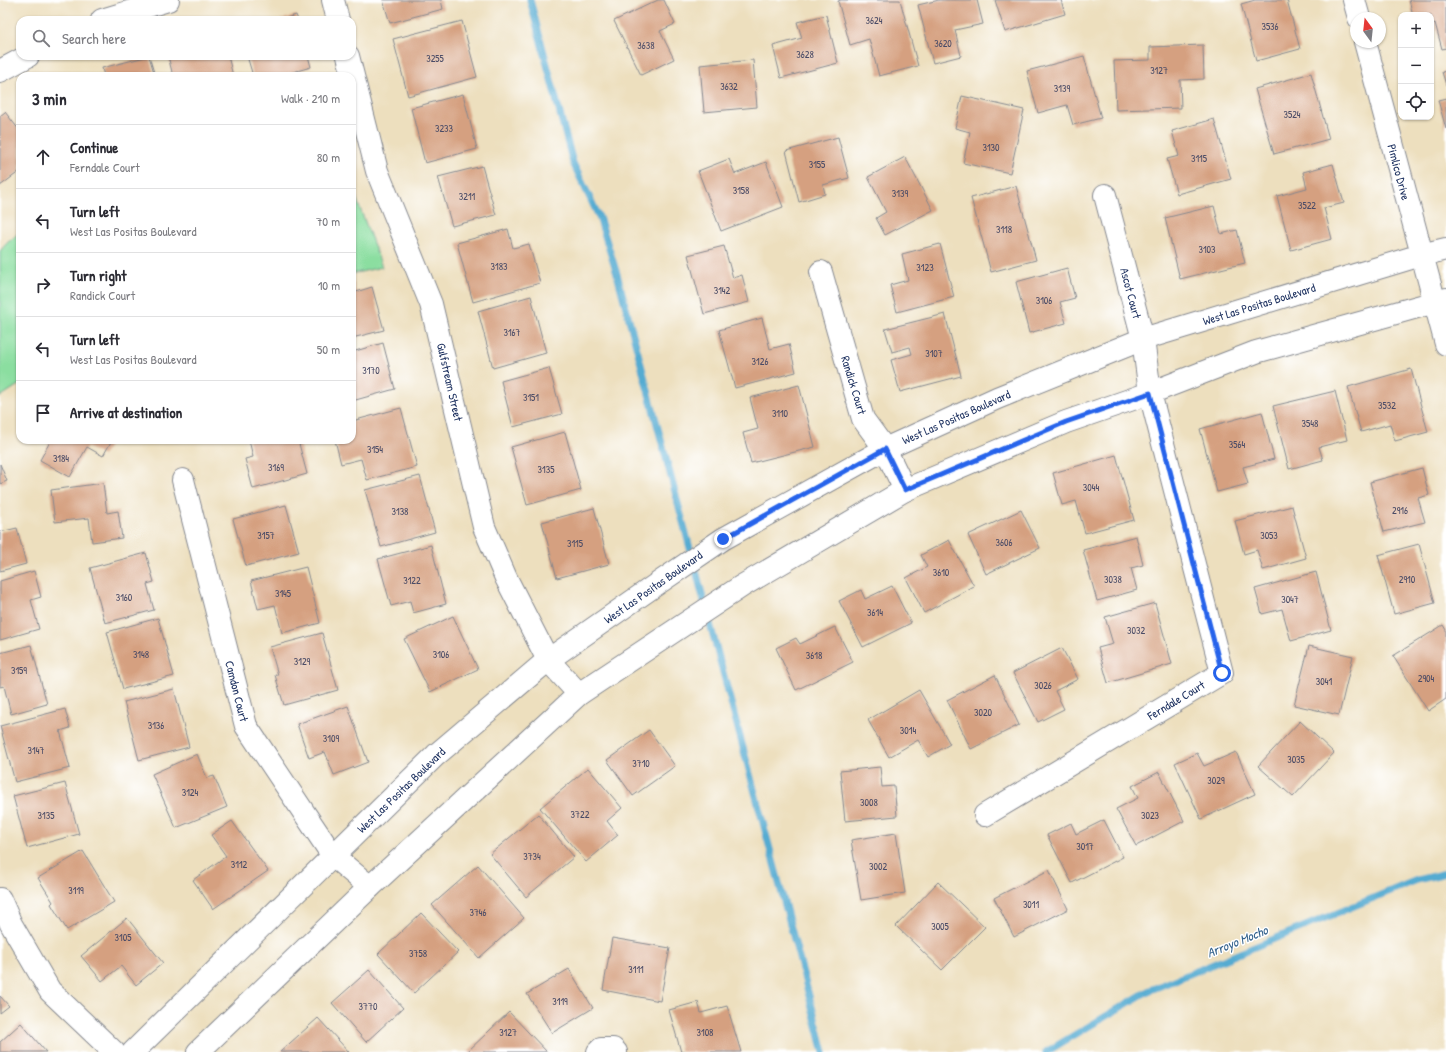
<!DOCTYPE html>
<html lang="en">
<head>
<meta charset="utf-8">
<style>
	body { margin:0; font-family:"Patrick Hand",sans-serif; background:#f7f7f7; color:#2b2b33 }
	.controls { position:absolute; right:12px; top:12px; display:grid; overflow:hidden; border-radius:8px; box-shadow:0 1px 3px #0004 }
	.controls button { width:36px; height:36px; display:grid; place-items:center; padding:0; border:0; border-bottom:1px solid #e1e1e2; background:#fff; color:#2b2b33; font:20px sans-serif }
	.compass { position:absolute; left:1350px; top:12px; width:36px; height:36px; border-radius:50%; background:#fff; box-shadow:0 1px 3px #0004; rotate:345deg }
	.stop { position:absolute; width:12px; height:12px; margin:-9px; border:3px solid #2563eb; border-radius:50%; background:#fff }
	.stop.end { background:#2563eb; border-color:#fff; box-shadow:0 1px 4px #0008 }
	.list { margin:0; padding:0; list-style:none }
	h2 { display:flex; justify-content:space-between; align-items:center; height:52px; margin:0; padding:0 16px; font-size:17px }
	h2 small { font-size:13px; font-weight:400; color:#7c7c81 }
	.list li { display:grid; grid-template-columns:26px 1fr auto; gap:12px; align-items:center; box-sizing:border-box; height:64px; padding:0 16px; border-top:1px solid #e1e1e2 }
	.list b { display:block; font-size:15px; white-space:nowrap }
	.list p { margin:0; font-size:13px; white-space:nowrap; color:#7c7c81 }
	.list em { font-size:13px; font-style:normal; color:#7c7c81 }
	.icon { flex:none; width:22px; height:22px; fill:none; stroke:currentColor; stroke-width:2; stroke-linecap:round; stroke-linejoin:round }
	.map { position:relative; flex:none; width:1446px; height:1052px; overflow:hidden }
	.search { position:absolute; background:#fff; box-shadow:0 1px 3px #0004; left:16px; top:16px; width:340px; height:44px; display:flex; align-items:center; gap:10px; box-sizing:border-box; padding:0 14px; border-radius:12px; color:#7c7c81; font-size:15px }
	.panel { position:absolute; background:#fff; box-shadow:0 1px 3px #0004; left:16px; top:72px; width:340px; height:372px; border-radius:12px }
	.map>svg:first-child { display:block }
</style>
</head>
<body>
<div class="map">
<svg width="1446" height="1052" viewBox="0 0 1446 1052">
	<rect width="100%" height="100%" fill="#fff"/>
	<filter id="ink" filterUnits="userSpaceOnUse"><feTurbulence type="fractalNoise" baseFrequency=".025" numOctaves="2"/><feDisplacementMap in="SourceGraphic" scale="8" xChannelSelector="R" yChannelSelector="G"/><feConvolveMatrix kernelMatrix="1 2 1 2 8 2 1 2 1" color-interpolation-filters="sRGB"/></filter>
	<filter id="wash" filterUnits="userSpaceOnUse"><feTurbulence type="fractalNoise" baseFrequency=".012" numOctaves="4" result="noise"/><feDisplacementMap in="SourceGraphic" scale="16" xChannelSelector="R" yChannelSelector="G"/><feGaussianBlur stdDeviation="0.9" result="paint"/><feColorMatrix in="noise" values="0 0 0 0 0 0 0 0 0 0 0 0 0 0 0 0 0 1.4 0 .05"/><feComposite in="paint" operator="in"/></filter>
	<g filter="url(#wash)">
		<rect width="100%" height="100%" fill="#eddfbe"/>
		<g fill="#8bdea0" stroke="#53867f">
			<polygon points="352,187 382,267 352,274"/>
			<polygon points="20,232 20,384 0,397 0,251 7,243"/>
		</g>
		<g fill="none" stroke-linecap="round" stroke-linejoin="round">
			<g stroke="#55abd1" stroke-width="7">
				<polyline points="530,0 573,163 599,217 617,274 824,1052"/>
				<polyline points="1046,1052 1148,991 1417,880 1446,873"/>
			</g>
		</g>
		<g id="blocks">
			<g fill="#d5a080">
				<polygon points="383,0 441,0 443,9 390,23"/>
				<polygon points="658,0 664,0 675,24 660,31 674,59 641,75 614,21"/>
				<polygon points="841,0 900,0 918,66 879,76 869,39 850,45 838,1"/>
				<polygon points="939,0 977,0 983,24 955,30 961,56 933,63 918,5"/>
				<polygon points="995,0 1061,0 1065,14 1005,32"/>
				<polygon points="1255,0 1287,0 1300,49 1256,61 1241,4"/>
				<polygon points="1409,0 1446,0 1446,48 1442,49 1435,23 1431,25 1431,15 1413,15"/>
				<polygon points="296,15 298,20 280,20"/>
				<polygon points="826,15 838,63 781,78 773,46 802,38 797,22"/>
				<polygon points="462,21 477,77 408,96 393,39"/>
				<polygon points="1203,45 1204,79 1180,80 1181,108 1116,110 1114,61 1150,60 1150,47"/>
				<polygon points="149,56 155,76 104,76 102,68"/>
				<polygon points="168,56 228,56 233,76 173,76"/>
				<polygon points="247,56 308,56 311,67 279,76 253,76"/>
				<polygon points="1084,56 1101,118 1073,125 1067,105 1038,113 1027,71"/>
				<polygon points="753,60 757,107 704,112 700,65"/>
				<polygon points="1446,71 1446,85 1442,72"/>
				<polygon points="1311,73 1329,139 1274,154 1255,89"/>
				<polygon points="463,94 477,149 425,163 411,108"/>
				<polygon points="962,96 1024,110 1010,173 963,163 970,132 955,128"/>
				<polygon points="1446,98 1446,129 1438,100"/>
				<polygon points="5,112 20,131 20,171 0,186 0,116"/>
				<polygon points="1214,119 1231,179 1177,194 1167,159 1179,156 1172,131"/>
				<polygon points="838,137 849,178 823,185 825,194 799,202 786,151"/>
				<polygon points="905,157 933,210 885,235 876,218 886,212 868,177"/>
				<polygon points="729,159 735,174 766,162 783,207 721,231 698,171"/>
				<polygon points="1333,164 1344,203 1324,208 1332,239 1291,250 1277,196 1307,188 1303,172"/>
				<polygon points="482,166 496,215 452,226 438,177"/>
				<polygon points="1016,186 1036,260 991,272 971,198"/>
				<polygon points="1214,206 1221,234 1237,230 1245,263 1180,279 1165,218"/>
				<polygon points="508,229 513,248 529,244 540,283 473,302 457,243"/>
				<polygon points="940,244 954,297 897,312 890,285 908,280 902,254"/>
				<polygon points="724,246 733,278 742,275 749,302 704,314 688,255"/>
				<polygon points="1067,268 1075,298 1060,302 1066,323 1029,333 1016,282"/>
				<polygon points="352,278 356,292 372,287 384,330 352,338"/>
				<polygon points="531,296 546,353 493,368 478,311"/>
				<polygon points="945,314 961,376 900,392 891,360 912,354 910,347 892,352 885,329"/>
				<polygon points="762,318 770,349 789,344 796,372 735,388 719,330"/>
				<polygon points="383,343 395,389 352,401 352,352"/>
				<polygon points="549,368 562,414 513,427 501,381"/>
				<polygon points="1411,369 1428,432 1395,441 1390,424 1361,432 1348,387"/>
				<polygon points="799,385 815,447 751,463 743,433 758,429 750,398"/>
				<polygon points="1335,391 1347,440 1319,447 1323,460 1289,469 1273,406"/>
				<polygon points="401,408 417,467 367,480 361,459 341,464 335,440 352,440 352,421"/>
				<polygon points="1262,412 1274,459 1243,467 1248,484 1217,492 1200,429"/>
				<polygon points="565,432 581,490 527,505 511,447"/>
				<polygon points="51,440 112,440 103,456 87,447 70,477 40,460"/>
				<polygon points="249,440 298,440 307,474 253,489 245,459 253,457"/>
				<polygon points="1116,455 1134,520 1085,533 1076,501 1062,505 1053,473"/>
				<polygon points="0,464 7,481 0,484"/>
				<polygon points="1422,468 1429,495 1418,498 1425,522 1384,532 1370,482"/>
				<polygon points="420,476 435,532 381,547 365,490"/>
				<polygon points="103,483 107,513 118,511 122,538 92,542 89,518 55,522 51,490"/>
				<polygon points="286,505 299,552 246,566 233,519"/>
				<polygon points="1292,506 1306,558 1263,570 1257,550 1244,554 1235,521"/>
				<polygon points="594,508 609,564 557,578 542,522"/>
				<polygon points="1021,510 1040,548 986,574 968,535"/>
				<polygon points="17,528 26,564 0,571 0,532"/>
				<polygon points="1136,536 1143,565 1131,568 1137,590 1097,601 1083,550"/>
				<polygon points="949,540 974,586 924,613 906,578 927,567 921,555"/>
				<polygon points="1419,544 1435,603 1394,614 1378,555"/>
				<polygon points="431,545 446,604 413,613 410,601 391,606 378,559"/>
				<polygon points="146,553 154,582 147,584 154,610 105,623 90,568"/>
				<polygon points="306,567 320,623 282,633 275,605 258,609 251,581"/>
				<polygon points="34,571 41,597 31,600 39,629 0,640 0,581"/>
				<polygon points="1316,572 1331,630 1291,641 1282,609 1262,614 1255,589"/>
				<polygon points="892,586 911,623 863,647 839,601 861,590 865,599"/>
				<polygon points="1155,603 1172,664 1108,683 1098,648 1113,644 1105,617"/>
				<polygon points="453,616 478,669 430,692 404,639"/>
				<polygon points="158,618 174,676 123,689 107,632"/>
				<polygon points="1443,625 1446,630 1446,699 1428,711 1393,656"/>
				<polygon points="835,627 853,662 796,690 776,648 796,638 800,644"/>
				<polygon points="322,633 338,690 284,705 275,675 278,675 270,647"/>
				<polygon points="31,645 47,704 11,714 4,686 0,687 0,653"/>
				<polygon points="1309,646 1353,656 1339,715 1294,705"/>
				<polygon points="1062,648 1078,679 1055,691 1064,709 1038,722 1013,673"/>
				<polygon points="995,675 1019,725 971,749 947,700"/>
				<polygon points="174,689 189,747 139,760 124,702"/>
				<polygon points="919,690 950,744 928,757 918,740 889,757 868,720"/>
				<polygon points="348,706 368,762 334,775 325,752 309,758 297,724"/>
				<polygon points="65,709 70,728 60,731 70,768 15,782 0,726"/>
				<polygon points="1300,721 1334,753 1293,797 1258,766"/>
				<polygon points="649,730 675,766 633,796 607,760"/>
				<polygon points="1236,752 1255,794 1201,819 1175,763 1197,753 1204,766"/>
				<polygon points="197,754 207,778 214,776 227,807 176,828 152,774"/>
				<polygon points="880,767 882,787 894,786 897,816 845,821 840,771"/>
				<polygon points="588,768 622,808 607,821 618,835 586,862 540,808"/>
				<polygon points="1159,772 1184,821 1136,846 1116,809 1138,798 1132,786"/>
				<polygon points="65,783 79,834 27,848 13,796"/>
				<polygon points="538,814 574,857 526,897 490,854"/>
				<polygon points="1104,820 1123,857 1072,883 1047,835 1071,823 1076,834"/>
				<polygon points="232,821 268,871 213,909 193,880 226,856 211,835"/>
				<polygon points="896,833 905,893 861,900 851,840"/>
				<polygon points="83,851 114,902 67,930 51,904 53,902 38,878"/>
				<polygon points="478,865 524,918 479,958 432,905"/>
				<polygon points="1049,870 1068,909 1014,937 994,898"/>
				<polygon points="938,882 985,927 942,970 896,926"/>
				<polygon points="421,913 458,952 414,993 378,954"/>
				<polygon points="127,918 163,963 136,985 121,966 102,981 81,956"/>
				<polygon points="612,938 670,948 660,1001 603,990"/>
				<polygon points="569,969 593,1008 552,1033 527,994"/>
				<polygon points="369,970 403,1008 366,1042 332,1003"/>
				<polygon points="0,996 9,1006 0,1013"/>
				<polygon points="698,1002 701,1013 727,1006 741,1052 681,1052 669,1010"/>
				<polygon points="509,1012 547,1052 467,1052"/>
				<polygon points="318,1018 349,1052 280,1052"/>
				<polygon points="21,1023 46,1052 0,1052 0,1042"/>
			</g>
		</g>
	</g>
	<g filter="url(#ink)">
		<use href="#blocks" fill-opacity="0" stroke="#84878e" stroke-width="1"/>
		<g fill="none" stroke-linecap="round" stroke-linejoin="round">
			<defs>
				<g id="street">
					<polyline points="333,0 338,20"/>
					<polyline points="1354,0 1359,18"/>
					<polyline points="102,20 168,0"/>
					<polyline points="1365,42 1446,344"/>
					<polyline points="348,56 377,171 431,304 484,527 506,578 548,660 579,694"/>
					<polyline points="0,71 28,56"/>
					<polyline points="821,272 863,419 885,449 905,490"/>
					<polyline points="183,480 246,726 333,856 370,887"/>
					<polyline points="985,815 1222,673 1150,393 1143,339 1105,195"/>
					<polyline points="0,899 11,924 50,991 114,1052"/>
					<polyline points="133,1052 436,755 548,660 657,584 723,539 885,449 997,398 1143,339 1421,255 1446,249"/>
					<polyline points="198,1052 370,887 579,694 742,586 905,490 1066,422 1150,393 1256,352 1446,299"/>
					<polyline points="598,1052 601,1049 613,1049 616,1052"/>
				</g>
			</defs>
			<use href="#street" stroke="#84878e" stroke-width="24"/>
			<use href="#street" stroke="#fff" stroke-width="22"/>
		</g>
	</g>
	<g fill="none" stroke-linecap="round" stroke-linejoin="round" filter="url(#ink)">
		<polyline stroke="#2563eb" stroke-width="5" points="723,539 885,449 905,490 1066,422 1150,393 1222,673"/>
	</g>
	<g text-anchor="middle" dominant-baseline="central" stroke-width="3" stroke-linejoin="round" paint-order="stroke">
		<g font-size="10" fill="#4a4b66">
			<text x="874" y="20">3624</text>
			<text x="1270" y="26">3536</text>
			<text x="943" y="43">3620</text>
			<text x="646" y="45">3638</text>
			<text x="805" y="54">3628</text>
			<text x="435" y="58">3255</text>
			<text x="1159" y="70">3127</text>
			<text x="729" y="86">3632</text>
			<text x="1062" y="88">3139</text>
			<text x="1292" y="114">3524</text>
			<text x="444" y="128">3233</text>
			<text x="991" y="147">3130</text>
			<text x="1199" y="158">3115</text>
			<text x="817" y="164">3155</text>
			<text x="741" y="190">3158</text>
			<text x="900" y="193">3139</text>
			<text x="467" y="196">3211</text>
			<text x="1307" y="205">3522</text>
			<text x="1004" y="229">3118</text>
			<text x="1207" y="249">3103</text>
			<text x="499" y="266">3183</text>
			<text x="925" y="267">3123</text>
			<text x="722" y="290">3142</text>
			<text x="1044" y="300">3106</text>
			<text x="512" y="332">3167</text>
			<text x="934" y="353">3107</text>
			<text x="760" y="361">3126</text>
			<text x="371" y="370">3170</text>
			<text x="531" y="397">3151</text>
			<text x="1387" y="405">3532</text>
			<text x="780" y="413">3110</text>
			<text x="1310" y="423">3548</text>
			<text x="1237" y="444">3564</text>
			<text x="375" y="449">3154</text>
			<text x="61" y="458">3184</text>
			<text x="276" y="467">3169</text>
			<text x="546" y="469">3135</text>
			<text x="1091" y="487">3044</text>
			<text x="1400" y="510">2916</text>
			<text x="400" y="511">3138</text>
			<text x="266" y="535">3157</text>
			<text x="1269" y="535">3053</text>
			<text x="1004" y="542">3606</text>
			<text x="575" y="543">3115</text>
			<text x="941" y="572">3610</text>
			<text x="1113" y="579">3038</text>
			<text x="1407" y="579">2910</text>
			<text x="412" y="580">3122</text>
			<text x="283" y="593">3145</text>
			<text x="124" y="597">3160</text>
			<text x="1290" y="599">3047</text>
			<text x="875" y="612">3614</text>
			<text x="1136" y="630">3032</text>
			<text x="141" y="654">3148</text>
			<text x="441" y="654">3106</text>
			<text x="814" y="655">3618</text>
			<text x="302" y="661">3129</text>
			<text x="19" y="670">3159</text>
			<text x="1426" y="678">2904</text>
			<text x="1324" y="681">3041</text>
			<text x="1043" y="685">3026</text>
			<text x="983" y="712">3020</text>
			<text x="156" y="725">3136</text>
			<text x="908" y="730">3014</text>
			<text x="331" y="738">3109</text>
			<text x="36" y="750">3147</text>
			<text x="1296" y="759">3035</text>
			<text x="641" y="763">3710</text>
			<text x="1216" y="780">3029</text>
			<text x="190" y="792">3124</text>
			<text x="869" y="802">3008</text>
			<text x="580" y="814">3722</text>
			<text x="46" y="815">3135</text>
			<text x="1150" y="815">3023</text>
			<text x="1085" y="846">3017</text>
			<text x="532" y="856">3734</text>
			<text x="239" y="864">3112</text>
			<text x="878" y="866">3002</text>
			<text x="76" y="890">3119</text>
			<text x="1031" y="904">3011</text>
			<text x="478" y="912">3746</text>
			<text x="940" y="926">3005</text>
			<text x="123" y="937">3105</text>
			<text x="418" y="953">3758</text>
			<text x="636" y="969">3111</text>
			<text x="560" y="1001">3119</text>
			<text x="368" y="1006">3770</text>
			<text x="508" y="1032">3127</text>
			<text x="705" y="1032">3108</text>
		</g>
		<g font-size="12" fill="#1b2f5e" stroke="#fff">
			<text transform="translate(1399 172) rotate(75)">Pimlico Drive</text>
			<text transform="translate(1131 293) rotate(75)">Ascot Court</text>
			<text transform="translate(1259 304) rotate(-17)">West Las Positas Boulevard</text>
			<text transform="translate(450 382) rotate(77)">Gulfstream Street</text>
			<text transform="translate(854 385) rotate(73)">Randick Court</text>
			<text transform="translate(956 417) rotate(-24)">West Las Positas Boulevard</text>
			<text transform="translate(653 587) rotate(-35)">West Las Positas Boulevard</text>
			<text transform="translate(237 691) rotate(76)">Camdon Court</text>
			<text transform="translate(1176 700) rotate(-31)">Ferndale Court</text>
			<text transform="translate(401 790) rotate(-44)">West Las Positas Boulevard</text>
		</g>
		<g font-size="13" font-style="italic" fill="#32618c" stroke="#fff">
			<text transform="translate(1237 941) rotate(-22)">Arroyo Mocho</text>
		</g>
	</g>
</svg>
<div class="controls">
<button>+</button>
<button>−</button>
<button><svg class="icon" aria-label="locate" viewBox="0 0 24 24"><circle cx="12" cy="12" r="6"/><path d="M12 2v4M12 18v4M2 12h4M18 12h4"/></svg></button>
</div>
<svg class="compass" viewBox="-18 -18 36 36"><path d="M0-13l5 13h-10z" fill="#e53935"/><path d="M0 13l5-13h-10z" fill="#7c7c81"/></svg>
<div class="stop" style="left:1222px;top:673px"></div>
<div class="stop end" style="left:723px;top:539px"></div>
<div class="search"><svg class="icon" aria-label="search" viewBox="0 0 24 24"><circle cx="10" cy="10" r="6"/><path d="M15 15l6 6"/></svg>Search here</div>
<section class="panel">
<h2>3 min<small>Walk · 210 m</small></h2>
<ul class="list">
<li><svg class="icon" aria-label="ahead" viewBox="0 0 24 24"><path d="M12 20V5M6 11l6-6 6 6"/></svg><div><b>Continue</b><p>Ferndale Court</p></div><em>80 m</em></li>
<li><svg class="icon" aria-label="left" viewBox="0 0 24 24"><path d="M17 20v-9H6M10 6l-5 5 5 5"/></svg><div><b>Turn left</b><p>West Las Positas Boulevard</p></div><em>70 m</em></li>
<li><svg class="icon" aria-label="right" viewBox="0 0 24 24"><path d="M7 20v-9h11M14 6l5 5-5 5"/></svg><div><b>Turn right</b><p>Randick Court</p></div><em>10 m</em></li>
<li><svg class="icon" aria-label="left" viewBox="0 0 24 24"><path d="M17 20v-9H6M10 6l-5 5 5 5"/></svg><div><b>Turn left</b><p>West Las Positas Boulevard</p></div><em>50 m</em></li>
<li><svg class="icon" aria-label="arrive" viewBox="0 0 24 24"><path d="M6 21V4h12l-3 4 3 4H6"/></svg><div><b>Arrive at destination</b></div></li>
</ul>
</section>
</div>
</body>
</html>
